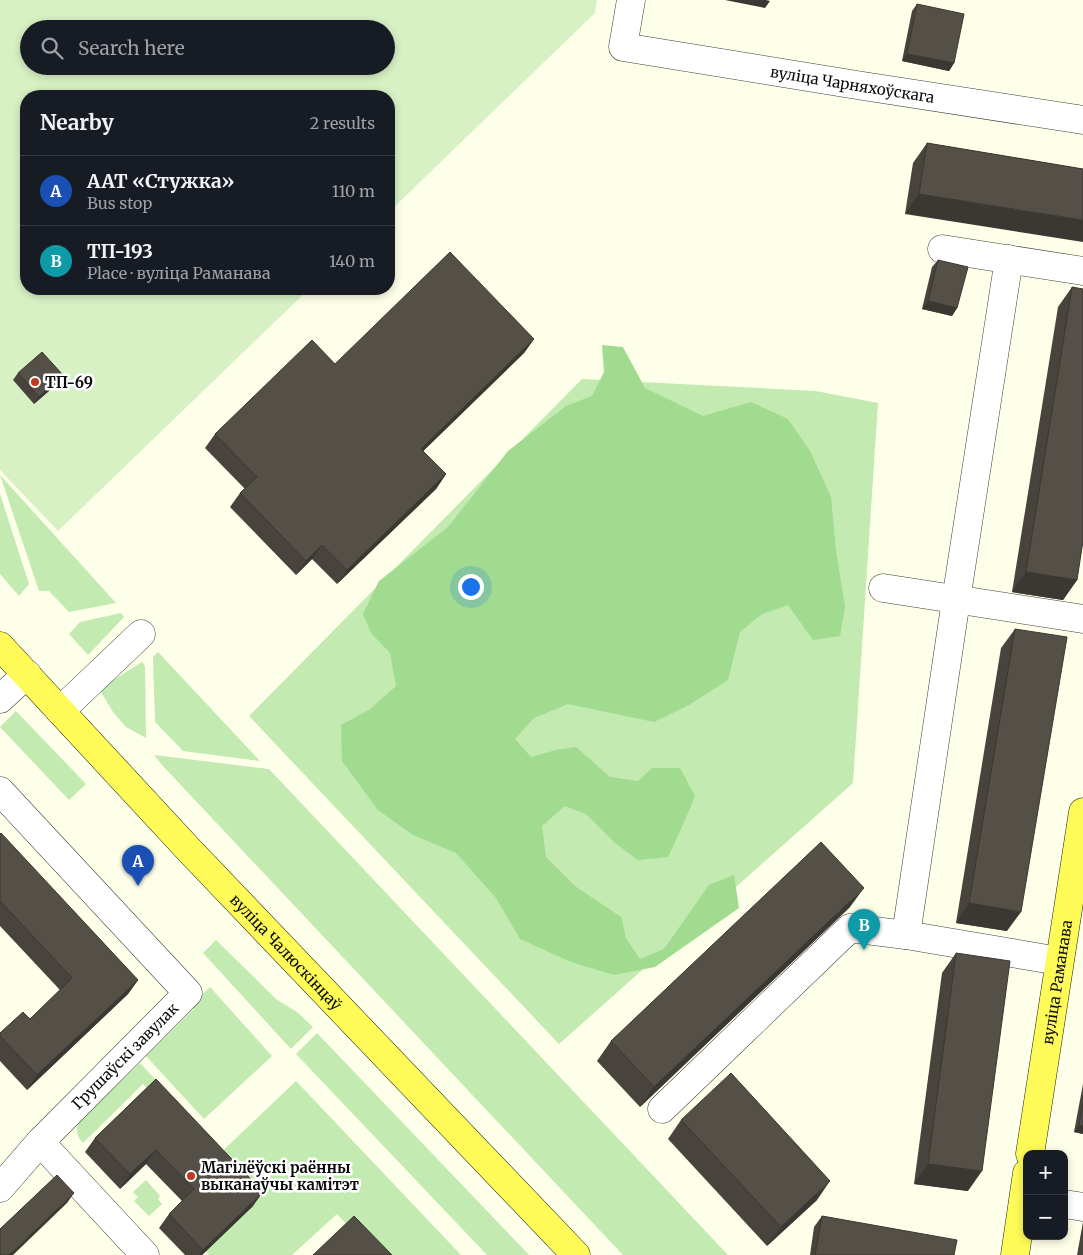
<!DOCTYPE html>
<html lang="en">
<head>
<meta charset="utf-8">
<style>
	body { margin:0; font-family:Merriweather,serif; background:#20242c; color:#f1f3f6 }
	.controls { position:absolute; right:15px; bottom:15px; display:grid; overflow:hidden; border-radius:10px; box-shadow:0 2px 8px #0003 }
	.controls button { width:45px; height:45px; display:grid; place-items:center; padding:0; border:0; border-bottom:1px solid #363941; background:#171b24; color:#f1f3f6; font:25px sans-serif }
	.you { position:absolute; left:470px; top:586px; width:18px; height:18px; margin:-12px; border:4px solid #fff; border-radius:50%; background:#1a73e8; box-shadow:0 0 0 8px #1a73e833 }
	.badge { display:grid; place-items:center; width:32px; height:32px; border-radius:50%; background:#0f766e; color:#fff; font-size:16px; font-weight:700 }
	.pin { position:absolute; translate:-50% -41px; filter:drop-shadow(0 1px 2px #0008) }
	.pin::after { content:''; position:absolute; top:26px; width:18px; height:15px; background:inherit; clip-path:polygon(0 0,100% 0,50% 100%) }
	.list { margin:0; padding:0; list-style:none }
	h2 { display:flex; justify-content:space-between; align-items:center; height:65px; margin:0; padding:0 20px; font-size:21px }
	h2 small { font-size:16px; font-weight:400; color:#9ea1a6 }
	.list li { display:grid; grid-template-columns:32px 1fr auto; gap:15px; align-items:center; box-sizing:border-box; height:70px; padding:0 20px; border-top:1px solid #363941 }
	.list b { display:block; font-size:19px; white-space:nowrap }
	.list p { margin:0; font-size:16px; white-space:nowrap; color:#9ea1a6 }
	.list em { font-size:16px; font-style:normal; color:#9ea1a6 }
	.icon { flex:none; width:28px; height:28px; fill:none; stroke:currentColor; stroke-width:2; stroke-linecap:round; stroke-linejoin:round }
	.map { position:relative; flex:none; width:1083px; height:1255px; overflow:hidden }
	.search { position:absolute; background:#171b24; box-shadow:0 2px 8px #0003; left:20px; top:20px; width:375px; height:55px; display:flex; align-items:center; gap:12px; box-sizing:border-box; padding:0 18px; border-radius:28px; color:#9ea1a6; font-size:19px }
	.panel { position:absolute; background:#171b24; box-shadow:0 2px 8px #0003; left:20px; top:90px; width:375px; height:205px; border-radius:20px }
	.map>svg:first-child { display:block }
</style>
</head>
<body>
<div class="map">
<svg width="1083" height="1255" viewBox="0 0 1083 1255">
	<rect width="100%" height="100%" fill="#feffe8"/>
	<g fill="#c2eab1">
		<polygon points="582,379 816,391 878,403 853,783 559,1044 249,716"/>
		<polygon points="0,475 116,603 69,612 49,591 39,591"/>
		<polygon points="0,494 29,584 19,596 0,574"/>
		<polygon points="121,613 124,617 88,655 69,634 80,622"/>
		<polygon points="158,652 260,761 183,751 155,722 153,657"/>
		<polygon points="142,662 145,666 146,738 126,727 113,712 99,689"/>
		<polygon points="16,711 86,784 69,800 0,727"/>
		<polygon points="154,755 269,769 728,1255 623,1255 162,765"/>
		<polygon points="216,940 276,999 297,1012 313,1027 291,1049 203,953"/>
		<polygon points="210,987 272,1056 204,1119 146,1056 194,1009 191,1005"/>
		<polygon points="317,1033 529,1255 487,1255 296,1054"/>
		<path d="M140 1063 196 1123 188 1131 143 1084 83 1143C77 1136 76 1132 78 1123Z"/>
		<polygon points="296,1081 461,1255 375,1255 337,1214 292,1255 209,1255 206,1251 211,1162"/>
		<polygon points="146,1180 160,1196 158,1199 162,1204 149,1216 134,1201 138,1197 133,1192"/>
	</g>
	<polygon fill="#a1db90" points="602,345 623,347 645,388 703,416 751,402 788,419 810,451 831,497 836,550 845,607 840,636 813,640 788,605 762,614 740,632 728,680 689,705 654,722 568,704 534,718 515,739 531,757 556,750 576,747 610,777 638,781 652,768 680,768 695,796 682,827 668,857 638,860 615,843 586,814 565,806 542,826 546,857 575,886 621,917 626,938 640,959 664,949 709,885 734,875 739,908 655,967 614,975 571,962 520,939 496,898 456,853 413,835 378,810 342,761 341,725 369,710 396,686 390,653 371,633 363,614 379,581 448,527 508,451 566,406 592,396 604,372"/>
	<path fill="#d7f1c4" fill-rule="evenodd" d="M0 0H597L595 13 389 212V96H26V289H309L58 531 0 470ZM29 29H386V66H29Z"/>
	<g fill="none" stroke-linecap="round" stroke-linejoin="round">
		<defs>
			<g id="minor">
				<path id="s1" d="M631 0 623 47 863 86 1083 120"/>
				<polyline points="942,249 1083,271"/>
				<polyline points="883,588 1083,619"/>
				<polyline points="0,699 27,674"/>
				<polyline points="60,711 141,634"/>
				<polyline points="0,791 188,993 40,1142 0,1188"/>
				<polyline points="906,935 956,600 1009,259"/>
				<polyline points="662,1109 850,928 906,935 1059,961"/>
				<polyline points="40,1142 145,1255"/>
				<polyline points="1064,1204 1083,1207"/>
			</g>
			<g id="major">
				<path id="s2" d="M0 646 190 851 576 1255"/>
				<path id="s3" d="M1030 1154C1047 1040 1066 926 1083 812"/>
				<polyline points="1015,1255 1027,1173"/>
			</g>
		</defs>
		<use href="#minor" stroke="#3e3e3e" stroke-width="29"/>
		<use href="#major" stroke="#1c1c1c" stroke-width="29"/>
		<use href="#minor" stroke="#fff" stroke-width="28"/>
		<use href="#major" stroke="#fefb59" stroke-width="28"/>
	</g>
	<g fill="#48443d">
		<polygon points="917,4 954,63 949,71 902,61 912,11"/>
		<polygon points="927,143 1083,169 905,214 913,163"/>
		<polygon points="938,260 957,308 952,316 922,309 932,267"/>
		<polygon points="1072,287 1077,580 1063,600 1012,592 1058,307"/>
		<polygon points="534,339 524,353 423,451 446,474 436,489 337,584 312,559 296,575 230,507 240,493 245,489 205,448 215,434 335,364"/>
		<polygon points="18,373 58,383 34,404 13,380"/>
		<polygon points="1015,629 1007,931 956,923 1001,648"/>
		<polygon points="0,834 138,980 128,994 27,1090 0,1061 0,1033 30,1019 60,990 0,926"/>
		<polygon points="850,907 640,1107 597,1061 611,1041"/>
		<polygon points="956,953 968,1191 914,1184 942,973"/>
		<polygon points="156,1079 253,1206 202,1255 185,1255 159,1228 169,1214 182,1201 146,1164 120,1189 85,1152 95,1138"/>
		<polygon points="1083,1084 1083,1134 1074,1132"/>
		<polygon points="681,1120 817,1200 767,1246 668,1139"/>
		<polygon points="822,1216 954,1255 810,1255 814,1227"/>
		<polygon points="1083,1222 1083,1255 1077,1255"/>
	</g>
	<g fill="#3b3732">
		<polygon points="725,0 766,0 770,1 765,8"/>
		<polygon points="907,54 954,63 949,71 902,61"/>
		<polygon points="919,194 1083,220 1083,242 905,214"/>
		<polygon points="928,301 957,308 952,316 922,309"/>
		<polygon points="534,339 524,353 411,463 421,449"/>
		<polygon points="63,375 58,383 34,404 39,397"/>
		<polygon points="446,474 436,489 337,584 347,570"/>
		<polygon points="322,545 312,559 296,575 306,561"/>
		<polygon points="1026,572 1077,580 1063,600 1012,592"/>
		<polygon points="864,888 850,907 640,1107 654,1087"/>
		<polygon points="969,903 1021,912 1007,931 956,923"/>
		<polygon points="138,980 128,994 27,1090 37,1075"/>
		<polygon points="1079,1125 1083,1126 1083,1134 1074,1132"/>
		<polygon points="156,1150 146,1164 120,1189 130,1174"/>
		<polygon points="928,1164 982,1171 968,1191 914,1184"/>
		<polygon points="830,1181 817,1200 767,1246 781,1227"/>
		<polygon points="263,1192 253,1206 202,1255 199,1255 203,1250"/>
		<polygon points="74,1193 67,1203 13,1255 9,1255"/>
	</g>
	<g fill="#544f47" stroke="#3b3732">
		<polygon points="917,4 964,14 954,63 907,54"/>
		<polygon points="927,143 1083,169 1083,220 919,194"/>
		<polygon points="450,252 534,339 421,449 446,474 347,570 322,545 306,561 240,493 257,477 215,434 312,340 335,364"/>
		<polygon points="938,260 968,267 957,308 928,301"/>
		<polygon points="1072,287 1083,289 1083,541 1077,580 1026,572"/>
		<polygon points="42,352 63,375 39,397 18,373"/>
		<polygon points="1015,629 1067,637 1021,912 969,903"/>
		<polygon points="1,833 138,980 37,1075 0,1036 0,1033 23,1012 30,1019 72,978 0,901 0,834"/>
		<polygon points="821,842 864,888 654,1087 611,1041"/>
		<polygon points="956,953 1010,961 982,1171 928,1164"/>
		<polygon points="731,1073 830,1181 781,1227 681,1120"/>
		<polygon points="156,1079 263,1192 203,1250 169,1214 194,1189 156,1150 130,1174 95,1138"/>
		<polygon points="1083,1103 1083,1126 1079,1125"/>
		<polygon points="57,1175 74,1193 9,1255 0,1255 0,1229"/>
		<polygon points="354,1216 392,1255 313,1255"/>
		<polygon points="822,1216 957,1240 954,1255 815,1255"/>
	</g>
	<g fill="#bf3b1f" stroke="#fff" stroke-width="2">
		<circle cx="35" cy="382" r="5"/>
		<circle cx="191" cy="1176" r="5"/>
	</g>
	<g text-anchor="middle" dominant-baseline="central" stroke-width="5" stroke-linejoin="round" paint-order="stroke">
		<g font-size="15" fill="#0b0b0b" stroke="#fff">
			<text stroke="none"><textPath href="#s1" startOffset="280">вуліца Чарняхоўскага</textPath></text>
			<text stroke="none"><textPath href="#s2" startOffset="419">вуліца Чалюскінцаў</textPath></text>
			<text stroke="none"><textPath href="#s3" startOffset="174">вуліца Раманава</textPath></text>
			<text transform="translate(125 1056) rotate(-45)">Грушаўскі завулак</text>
		</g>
		<g font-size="15" font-weight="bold" fill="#0b0b0b" stroke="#fff" text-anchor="start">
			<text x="45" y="382">ТП-69</text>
			<text x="201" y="1167">Магілёўскі раённы<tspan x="201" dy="17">выканаўчы камітэт</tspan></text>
		</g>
	</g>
</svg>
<div class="controls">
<button>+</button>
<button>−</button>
</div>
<div class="you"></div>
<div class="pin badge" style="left:138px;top:886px;background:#1a4fb4">A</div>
<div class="pin badge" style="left:864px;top:950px;background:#0f9aa8">B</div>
<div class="search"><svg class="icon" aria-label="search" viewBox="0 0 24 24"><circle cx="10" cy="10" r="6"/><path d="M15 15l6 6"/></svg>Search here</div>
<section class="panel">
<h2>Nearby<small>2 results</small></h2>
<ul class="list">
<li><span class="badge" style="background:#1a4fb4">A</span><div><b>ААТ «Стужка»</b><p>Bus stop</p></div><em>110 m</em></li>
<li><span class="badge" style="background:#0f9aa8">B</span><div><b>ТП-193</b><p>Place · вуліца Раманава</p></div><em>140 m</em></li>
</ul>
</section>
</div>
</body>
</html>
